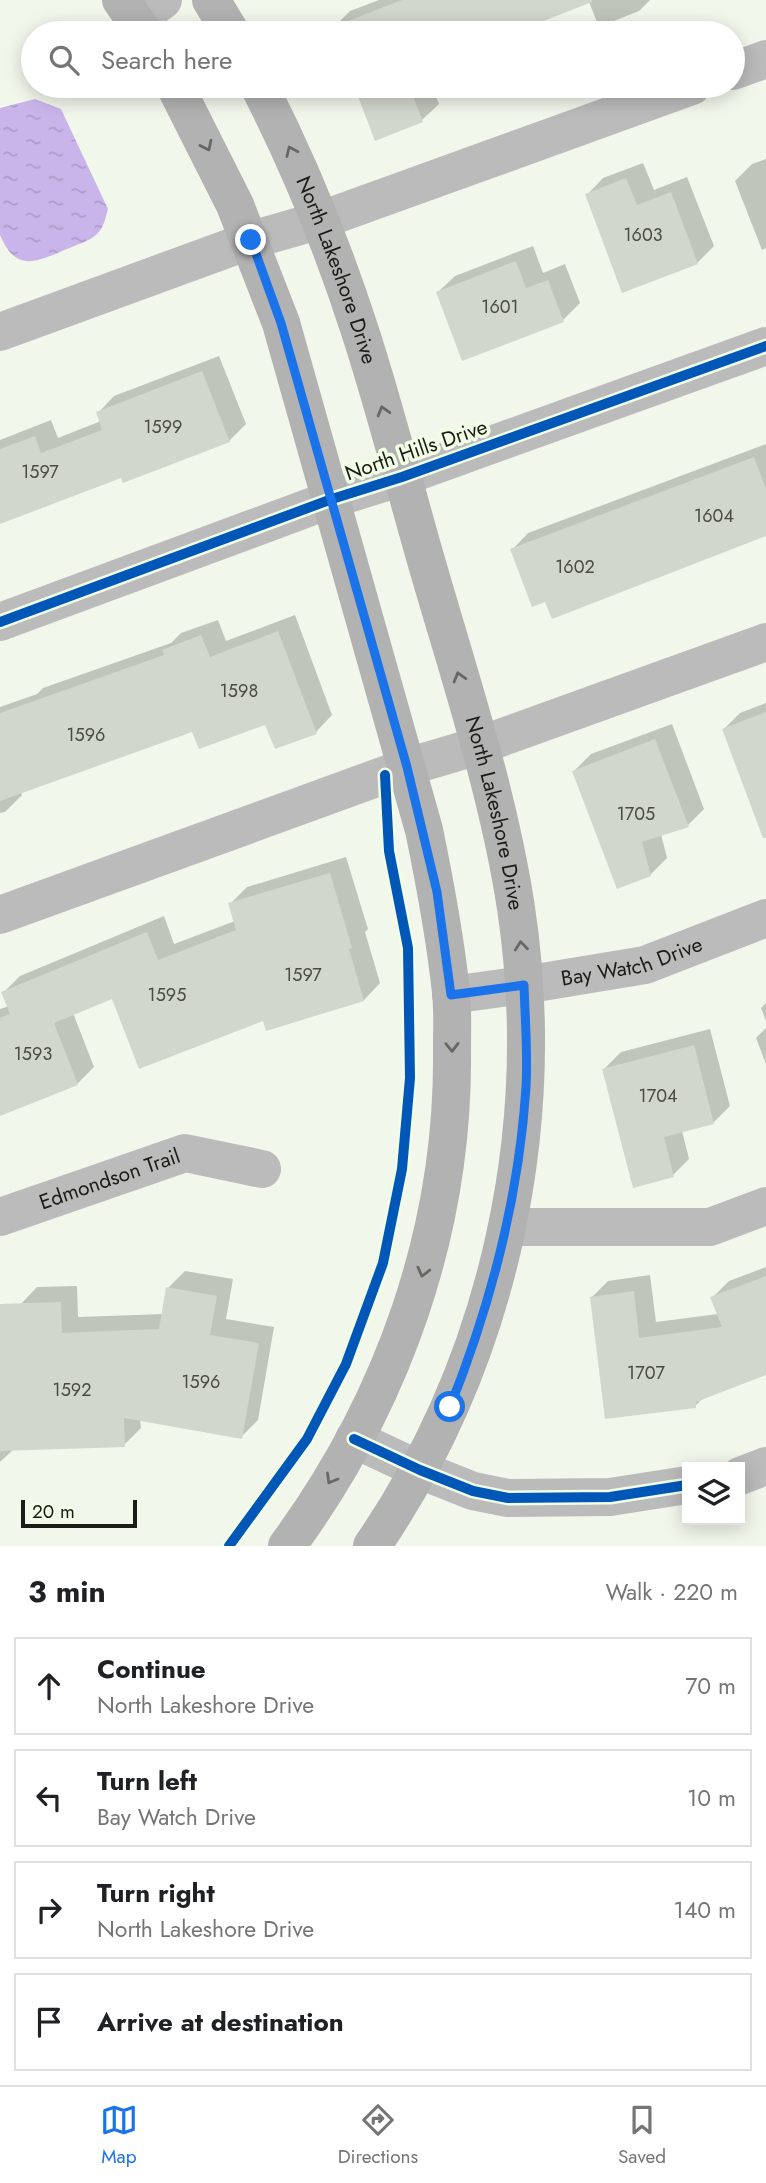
<!DOCTYPE html>
<html lang="en">
<head>
<meta charset="utf-8">
<style>
	body { margin:0; font-family:Jost,sans-serif; background:#f2f2f2; color:#202124 }
	.controls { position:absolute; right:21px; bottom:21px; display:grid; overflow:hidden; border-radius:0px; box-shadow:0 4px 18px #0003 }
	.controls button { width:63px; height:63px; display:grid; place-items:center; padding:0; border:0; border-bottom:2px solid #e0e0e0; background:#fff; color:#202124; font:35px sans-serif }
	.scale { position:absolute; left:21px; bottom:18px; width:116px; box-sizing:border-box; padding-left:7px; border:4px solid #1a1d15; border-top:0; font-size:19px; line-height:24px; white-space:nowrap; color:#1a1d15; -webkit-text-stroke:5px #f2fde5; paint-order:stroke }
	.stop { position:absolute; width:21px; height:21px; margin:-16px; border:5px solid #1a73e8; border-radius:50%; background:#fff }
	.stop.end { background:#1a73e8; border-color:#fff; box-shadow:0 2px 7px #0008 }
	.list { margin:0; padding:0; list-style:none }
	h2 { display:flex; justify-content:space-between; align-items:center; height:91px; margin:0; padding:0 28px; font-size:30px }
	h2 small { font-size:23px; font-weight:400; color:#757577 }
	.list li { display:grid; grid-template-columns:46px 1fr auto; gap:21px; align-items:center; box-sizing:border-box; height:98px; margin:0 14px 14px; padding:0 14px; border:2px solid #e0e0e0; border-radius:0px }
	.list b { display:block; font-size:26px; white-space:nowrap }
	.list p { margin:0; font-size:23px; white-space:nowrap; color:#757577 }
	.list em { font-size:23px; font-style:normal; color:#757577 }
	.icon { flex:none; width:38px; height:38px; fill:none; stroke:currentColor; stroke-width:2; stroke-linecap:round; stroke-linejoin:round }
	.map { position:relative; flex:none; width:766px; height:1546px; overflow:hidden }
	.search { position:absolute; background:#fff; box-shadow:0 4px 18px #0003; left:21px; right:21px; top:21px; height:77px; display:flex; align-items:center; gap:18px; box-sizing:border-box; padding:0 24px; border-radius:38px; color:#757577; font-size:26px }
	.sheet { height:539px; background:#fff }
	nav { display:flex; justify-content:space-around; align-items:center; box-sizing:border-box; height:98px; border-top:2px solid #e0e0e0; background:#fff; font-size:19px; color:#757577 }
	nav a { display:grid; justify-items:center; gap:4px }
	nav .on { color:#1a73e8 }
	.map>svg:first-child { display:block }
</style>
</head>
<body>
<div class="map">
<svg width="766" height="1546" viewBox="0 0 766 1546">
	<defs>
		<pattern id="water-ripples" width="26" height="14" patternUnits="userSpaceOnUse" patternTransform="scale(1.75)"><rect width="26" height="14" fill="#cab5ea"/><path d="M2 4q2-2 4 0t4 0M15 11q2-2 4 0t4 0" fill="none" stroke="#ad9bc8"/></pattern>
	</defs>
	<rect width="100%" height="100%" fill="#f1f7eb"/>
	<path fill="url(#water-ripples)" d="M35 99 61 109 108 209C105 219 104 227 97 234 90 241 76 245 67 249 36 262 16 273 0 235V108Z"/>
	<g fill="#0003">
		<polygon points="379,0 650,0 639,11 599,27 589,2 506,33 335,33 333,28 350,11"/>
		<polygon points="356,86 432,86 439,104 422,120 376,138"/>
		<polygon points="766,159 766,248 762,250 735,181 752,164"/>
		<polygon points="643,163 654,190 687,177 714,246 697,263 587,195 603,178"/>
		<polygon points="533,246 543,273 565,264 580,303 563,320 438,292 455,276"/>
		<polygon points="219,356 246,424 229,441 122,476 0,523 0,440 51,420 58,438 101,421 98,413 114,396"/>
		<polygon points="766,444 766,534 546,600 512,550 528,533"/>
		<polygon points="295,615 332,715 316,732 266,722 193,729 21,792 22,795 5,812 0,813 0,707 37,694 43,688 171,643 181,633 218,620 226,641"/>
		<polygon points="766,703 766,824 724,729 740,713"/>
		<polygon points="672,724 704,809 688,825 661,834 667,858 650,875 574,771 591,754"/>
		<polygon points="346,857 368,929 365,932 380,983 364,1000 265,1019 113,997 73,1013 94,1067 77,1084 0,1114 0,1009 9,1006 3,993 20,976 164,916 174,944 235,921 230,904 247,887"/>
		<polygon points="766,1003 766,1021 761,1008"/>
		<polygon points="766,1028 766,1064 756,1038"/>
		<polygon points="710,1029 730,1106 713,1123 682,1131 689,1159 673,1175 604,1069 621,1052"/>
		<polygon points="766,1267 766,1373 705,1396 695,1406 591,1298 608,1281 650,1275 656,1322 718,1314 712,1298 729,1281"/>
		<polygon points="185,1271 233,1279 226,1319 274,1327 258,1420 241,1437 140,1420 141,1428 124,1445 14,1449 0,1462 0,1312 21,1304 37,1287 77,1286 78,1317 164,1314 168,1288"/>
	</g>
	<g fill="#d2d7cd">
		<polygon points="402,0 592,0 592,2 513,33 323,33 322,31"/>
		<polygon points="354,86 409,86 423,122 375,141"/>
		<polygon points="626,178 637,205 671,192 698,264 622,293 585,194"/>
		<polygon points="516,261 526,288 548,280 564,322 462,361 436,292"/>
		<polygon points="202,371 230,442 123,483 121,478 0,524 0,449 35,436 41,453 102,430 96,412"/>
		<polygon points="754,457 766,489 766,536 552,619 545,602 532,607 510,549"/>
		<polygon points="278,631 317,734 275,749 265,725 199,749 192,732 0,801 0,713 164,655 162,650 201,635 210,657"/>
		<polygon points="766,712 766,838 763,838 722,729"/>
		<polygon points="655,739 689,827 642,842 651,876 617,889 572,771"/>
		<polygon points="330,873 352,948 349,949 364,1001 266,1031 263,1021 139,1069 112,999 54,1023 78,1085 0,1116 0,1018 10,1014 1,992 147,932 158,960 236,930 228,903"/>
		<polygon points="694,1045 714,1124 664,1137 674,1177 633,1188 602,1069"/>
		<polygon points="766,1276 766,1375 696,1402 696,1408 605,1419 590,1297 634,1291 639,1338 722,1327 710,1297"/>
		<polygon points="166,1287 217,1296 210,1335 259,1343 242,1439 124,1418 125,1447 0,1451 0,1304 61,1302 62,1333 159,1329"/>
	</g>
	<g fill="none" stroke-linecap="round" stroke-linejoin="round">
		<g stroke="#bbbbbc" stroke-width="38">
			<polyline points="136,20 163,0"/>
			<polyline points="733,71 766,59"/>
			<polyline points="0,332 251,240 321,220 692,86"/>
			<polyline points="0,622 332,499 402,477 766,346"/>
			<polyline points="0,915 407,767 478,746 766,642"/>
			<path id="s1" d="M451 995 524 985 645 965 766 918"/>
			<path id="s2" d="M0 1217 185 1153 262 1169"/>
			<polyline points="508,1227 710,1227 766,1206"/>
			<polyline points="354,1439 420,1470 473,1491 508,1498 610,1497 687,1485"/>
			<polyline points="740,1476 766,1466"/>
		</g>
		<g stroke="#b2b2b3" stroke-width="38">
			<polyline points="121,0 144,33"/>
			<polyline points="211,0 231,33"/>
			<path d="M175 86 235 205 281 323 424 830C435 883 445 937 451 992 453 1011 452 1031 452 1051 454 1230 393 1402 287 1546"/>
			<path id="s3" d="M259 86C299 164 332 245 359 328 383 401 402 476 423 550 456 666 498 789 516 908 549 1129 499 1361 372 1546"/>
		</g>
		<defs>
			<g id="cycleway">
				<polyline points="0,622 332,499 402,477 766,346"/>
				<polyline points="354,1439 420,1470 473,1491 508,1498 610,1497 687,1485"/>
				<polyline points="229,1546 307,1439 346,1364 383,1263 402,1169 410,1078 408,948 389,851 385,775"/>
			</g>
		</defs>
		<use href="#cycleway" stroke="#f2fde5" stroke-width="15"/>
		<use href="#cycleway" stroke="#0057b8" stroke-width="10"/>
	</g>
	<defs><path id="oneway-chevron" d="M-2-3.5L2.5 0L-2 3.5" fill="none" stroke-width="1.6" stroke-linecap="round" stroke-linejoin="round" transform="scale(1.75)"/></defs>
	<g stroke="#666864">
		<use href="#oneway-chevron" transform="translate(207 146) rotate(64)"/>
		<use href="#oneway-chevron" transform="translate(291 151) rotate(-114)"/>
		<use href="#oneway-chevron" transform="translate(383 411) rotate(-106)"/>
		<use href="#oneway-chevron" transform="translate(459 677) rotate(-106)"/>
		<use href="#oneway-chevron" transform="translate(521 946) rotate(-96)"/>
		<use href="#oneway-chevron" transform="translate(452 1047) rotate(89)"/>
		<use href="#oneway-chevron" transform="translate(423 1272) rotate(104)"/>
		<use href="#oneway-chevron" transform="translate(331 1479) rotate(120)"/>
	</g>
	<g fill="none" stroke-linecap="round" stroke-linejoin="round">
		<path stroke="#1a73e8" stroke-width="9" d="M251 240 281 323 407 767 437 892 451 995 524 985C525 1019 528 1053 526 1087 519 1198 491 1304 450 1407"/>
	</g>
	<g text-anchor="middle" dominant-baseline="central" stroke-width="7" stroke-linejoin="round" paint-order="stroke">
		<g font-size="18" fill="#484c43">
			<text x="643" y="235">1603</text>
			<text x="500" y="307">1601</text>
			<text x="163" y="427">1599</text>
			<text x="40" y="472">1597</text>
			<text x="714" y="516">1604</text>
			<text x="575" y="567">1602</text>
			<text x="239" y="691">1598</text>
			<text x="86" y="735">1596</text>
			<text x="636" y="814">1705</text>
			<text x="303" y="975">1597</text>
			<text x="167" y="995">1595</text>
			<text x="33" y="1054">1593</text>
			<text x="658" y="1096">1704</text>
			<text x="646" y="1373">1707</text>
			<text x="201" y="1382">1596</text>
			<text x="72" y="1390">1592</text>
		</g>
		<g font-size="21" fill="#1a1d15" stroke="#f2fde5">
			<text stroke="none"><textPath href="#s3" startOffset="200">North Lakeshore Drive</textPath></text>
			<text transform="translate(416 450) rotate(-19)">North Hills Drive</text>
			<text stroke="none"><textPath href="#s3" startOffset="766">North Lakeshore Drive</textPath></text>
			<text stroke="none"><textPath href="#s1" startOffset="184">Bay Watch Drive</textPath></text>
			<text stroke="none"><textPath href="#s2" startOffset="116">Edmondson Trail</textPath></text>
		</g>
	</g>
</svg>
<div class="controls">
<button><svg class="icon" aria-label="layers" viewBox="0 0 24 24"><path d="M12 4l9 5-9 5-9-5zM3 14l9 5 9-5"/></svg></button>
</div>
<div class="scale">20 m</div>
<div class="stop" style="left:450px;top:1407px"></div>
<div class="stop end" style="left:251px;top:240px"></div>
<div class="search"><svg class="icon" aria-label="search" viewBox="0 0 24 24"><circle cx="10" cy="10" r="6"/><path d="M15 15l6 6"/></svg>Search here</div>
</div>
<section class="sheet">
<h2>3 min<small>Walk · 220 m</small></h2>
<ul class="list">
<li><svg class="icon" aria-label="ahead" viewBox="0 0 24 24"><path d="M12 20V5M6 11l6-6 6 6"/></svg><div><b>Continue</b><p>North Lakeshore Drive</p></div><em>70 m</em></li>
<li><svg class="icon" aria-label="left" viewBox="0 0 24 24"><path d="M17 20v-9H6M10 6l-5 5 5 5"/></svg><div><b>Turn left</b><p>Bay Watch Drive</p></div><em>10 m</em></li>
<li><svg class="icon" aria-label="right" viewBox="0 0 24 24"><path d="M7 20v-9h11M14 6l5 5-5 5"/></svg><div><b>Turn right</b><p>North Lakeshore Drive</p></div><em>140 m</em></li>
<li><svg class="icon" aria-label="arrive" viewBox="0 0 24 24"><path d="M6 21V4h12l-3 4 3 4H6"/></svg><div><b>Arrive at destination</b></div></li>
</ul>
</section>
<nav>
<a class="on"><svg class="icon" aria-label="map" viewBox="0 0 24 24"><path d="M3 6l6-2 6 2 6-2v14l-6 2-6-2-6 2zM9 4v14M15 6v14"/></svg>Map</a>
<a><svg class="icon" aria-label="directions" viewBox="0 0 24 24"><path d="M12 3l9 9-9 9-9-9zM9 14v-3h6M13 9l2 2-2 2"/></svg>Directions</a>
<a><svg class="icon" aria-label="saved" viewBox="0 0 24 24"><path d="M7 4h10v16l-5-4-5 4z"/></svg>Saved</a>
</nav>
</body>
</html>
